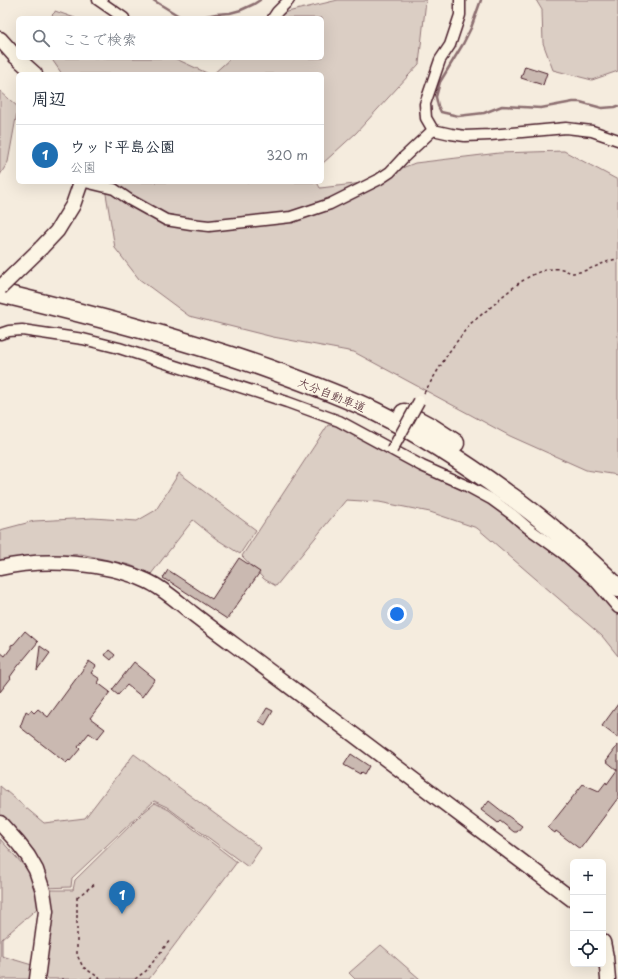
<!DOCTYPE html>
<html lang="ja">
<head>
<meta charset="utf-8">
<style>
	body { margin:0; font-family:"Playpen Sans","Klee One",sans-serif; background:#f2f2f3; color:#1f2937 }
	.controls { position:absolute; right:12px; bottom:12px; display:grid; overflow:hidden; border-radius:6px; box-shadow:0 4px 16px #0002 }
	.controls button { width:36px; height:36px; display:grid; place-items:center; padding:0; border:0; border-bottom:1px solid #e0e1e3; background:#fff; color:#1f2937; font:20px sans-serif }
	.you { position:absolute; left:397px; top:614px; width:14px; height:14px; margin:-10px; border:3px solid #fff; border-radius:50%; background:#1a73e8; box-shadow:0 0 0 6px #1a73e833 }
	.badge { display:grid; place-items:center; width:26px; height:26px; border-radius:50%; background:#1f6fb2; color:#fff; font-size:13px; font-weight:700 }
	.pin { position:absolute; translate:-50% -33px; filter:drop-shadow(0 1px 2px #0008) }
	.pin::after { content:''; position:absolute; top:21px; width:14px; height:12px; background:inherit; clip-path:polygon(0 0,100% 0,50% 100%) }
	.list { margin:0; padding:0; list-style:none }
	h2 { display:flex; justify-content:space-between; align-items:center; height:52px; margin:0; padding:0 16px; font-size:17px }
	h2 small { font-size:13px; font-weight:400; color:#747a83 }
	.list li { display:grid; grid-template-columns:26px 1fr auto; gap:12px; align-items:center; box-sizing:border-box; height:60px; padding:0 16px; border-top:1px solid #e0e1e3 }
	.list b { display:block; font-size:15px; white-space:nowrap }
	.list p { margin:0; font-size:13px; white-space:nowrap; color:#747a83 }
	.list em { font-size:13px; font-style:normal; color:#747a83 }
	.icon { flex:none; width:22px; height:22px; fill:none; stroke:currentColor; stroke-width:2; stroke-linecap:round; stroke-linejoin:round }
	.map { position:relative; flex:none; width:618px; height:979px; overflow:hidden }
	.search { position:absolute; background:#fff; box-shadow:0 4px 16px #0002; left:16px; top:16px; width:308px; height:44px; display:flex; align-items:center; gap:10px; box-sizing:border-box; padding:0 14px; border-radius:6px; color:#747a83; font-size:15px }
	.panel { position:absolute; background:#fff; box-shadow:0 4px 16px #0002; left:16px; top:72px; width:308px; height:112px; border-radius:6px }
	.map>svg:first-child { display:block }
</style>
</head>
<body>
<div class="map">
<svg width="618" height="979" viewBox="0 0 618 979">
	<rect width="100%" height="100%" fill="#f5ecde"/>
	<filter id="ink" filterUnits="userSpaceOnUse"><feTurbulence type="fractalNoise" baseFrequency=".025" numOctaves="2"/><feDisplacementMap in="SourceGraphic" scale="8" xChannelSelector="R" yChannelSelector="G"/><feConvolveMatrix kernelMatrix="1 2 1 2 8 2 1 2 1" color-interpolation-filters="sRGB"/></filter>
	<g filter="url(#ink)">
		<g fill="#dbcec4" stroke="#927678">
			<polygon points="338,0 426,0 419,64 356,133 322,164 322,74 213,74 231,58 322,58 322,18 277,18 283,13"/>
			<polygon points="536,0 618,0 618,71 592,80 553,70 543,43 542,10"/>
			<polygon points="55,12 55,11 75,18 49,18"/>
			<polygon points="51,58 174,58 209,74 62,74"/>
			<polygon points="0,91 18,107 8,162 0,175"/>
			<polygon points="564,151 618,180 618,475 586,470 510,436 354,352 273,337 189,316 139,279 115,248 104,182 317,182 320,188 363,183 415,163 499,153"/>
			<polygon points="328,425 336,426 409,462 474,491 549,547 590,582 618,614 618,656 602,636 477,528 430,512 379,502 346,500 276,586 264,579 242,556"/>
			<polygon points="179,473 256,530 240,554 215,538 193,520 151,574 130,565 81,554 21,559 0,563 0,530 34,521 93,518 137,521 156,510"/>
			<polygon points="134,754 261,848 248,867 167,807 154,801 72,878 71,887 45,888 0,820 0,786 44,823 85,818"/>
			<polygon points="155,803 169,810 237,862 149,979 46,979 43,972 48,890 73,890 75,880 144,812"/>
			<polygon points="0,839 32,875 40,906 2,939 2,956 32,965 32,979 0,979"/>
			<polygon points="381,945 420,979 355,979 349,973"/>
		</g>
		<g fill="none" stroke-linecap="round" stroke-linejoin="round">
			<g stroke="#8c6e70" stroke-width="2.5">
				<polyline points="153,0 179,16 192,18"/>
				<polyline points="481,0 471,28 463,44 440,82 436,97 438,106 441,112 458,116 484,113 502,106 541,108 573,102 580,102 602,108 615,107 618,106"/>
				<polyline points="197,18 216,14 230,13 241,10 254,4 260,0"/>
			</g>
		</g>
		<g fill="#cab9b1" stroke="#4a1f2b">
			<polygon points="525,66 547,73 543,85 521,78"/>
			<polygon points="239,558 260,572 227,619 169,581 169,582 163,578 168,570 212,599"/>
			<polygon points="25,631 38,642 18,666 10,677 11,678 0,692 0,652 5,656 11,648 11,645 14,644"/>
			<polygon points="40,646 50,653 37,671"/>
			<polygon points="109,650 115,655 111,660 105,655"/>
			<polygon points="89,661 96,666 91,673 100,679 98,683 110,692 90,718 105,729 97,739 89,733 78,747 80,749 70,761 69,760 66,763 20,727 26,711 29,713 31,710 34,713 38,709 48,717"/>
			<polygon points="134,662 155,679 142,697 127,685 118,695 112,690"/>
			<polygon points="618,704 618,738 602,726"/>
			<polygon points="267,708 273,711 265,725 259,721"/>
			<polygon points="618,745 618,798 580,849 556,831 555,833 548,828 583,784 599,791 606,782 607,784 617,770 606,761"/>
			<polygon points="351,754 369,766 364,775 361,773 360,774 344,765"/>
			<polygon points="489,801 508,816 522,826 517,832 514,832 500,821 498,823 481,810 485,804 486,805"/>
		</g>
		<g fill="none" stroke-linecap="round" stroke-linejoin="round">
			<defs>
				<g id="street">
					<polyline points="98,0 124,18"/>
					<polyline points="460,0 460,15 450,45 440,60 425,104 426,118 433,130 451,134 465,136 490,135 566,128 592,131 618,140"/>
					<polyline points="273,18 277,12 289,0"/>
					<polyline points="85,182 114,189 130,200 166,220 191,224 209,226 291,217 330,204 378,180 390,172 403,158 433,130"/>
					<polyline points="0,334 9,331 22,330 83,339 119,348 287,402 339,421 422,466 467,486 491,499 513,515 528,528 564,554 595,581 618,608"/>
				</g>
				<g id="secondary">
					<polyline points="0,39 16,57 35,74"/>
					<polyline points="41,248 57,231 73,205 81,182"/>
					<path d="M0 568C43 558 106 562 147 581 163 588 178 602 192 613 206 624 221 635 236 646L573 900"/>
					<polyline points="0,823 18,843 28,856 36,870 43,891 46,911 37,979"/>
					<polyline points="603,942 606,957 608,979"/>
				</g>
				<g id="highway">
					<path d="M0 293C91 315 181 338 269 369 305 382 341 395 376 412 422 435 465 463 506 493 517 500 527 508 537 516 565 538 592 563 618 588"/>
					<polyline points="404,413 432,428 455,443"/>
				</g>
			</defs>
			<use href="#street" stroke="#4a1f2b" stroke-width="13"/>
			<use href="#secondary" stroke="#4a1f2b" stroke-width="17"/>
			<use href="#highway" stroke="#4a1f2b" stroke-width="21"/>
			<g stroke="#4a1f2b" stroke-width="1.5" stroke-dasharray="3 3" stroke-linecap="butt">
				<path d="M424 393 449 352 470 324 497 302 499 299C517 285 536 266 562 269 566 270 570 273 573 273 589 272 603 261 618 259"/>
				<polyline points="77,897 77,955 83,967 101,979"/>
				<polyline points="77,897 95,884"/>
				<polyline points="63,978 63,979"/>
				<polyline points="90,979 93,975"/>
				<polyline points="135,979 146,971 170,940"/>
			</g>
			<use href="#street" stroke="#fcf5e5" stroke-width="10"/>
			<use href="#secondary" stroke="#fcf5e5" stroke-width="14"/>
			<use href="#highway" stroke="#fcf5e5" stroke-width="18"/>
			<defs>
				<polyline id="street-bridge" points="392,450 419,401"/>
				<polyline id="secondary-bridge" points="0,288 41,248"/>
			</defs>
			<use href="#street-bridge" stroke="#4a1f2b" stroke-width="13" stroke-linecap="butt"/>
			<use href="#secondary-bridge" stroke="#4a1f2b" stroke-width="17" stroke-linecap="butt"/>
			<use href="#street-bridge" stroke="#fcf5e5" stroke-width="10"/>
			<use href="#secondary-bridge" stroke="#fcf5e5" stroke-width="14"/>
		</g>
	</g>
	<g text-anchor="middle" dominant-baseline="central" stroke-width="3" stroke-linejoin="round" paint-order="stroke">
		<g font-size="12" fill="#4a1f2b" stroke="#fcf5e5">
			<text transform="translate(332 394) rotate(22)">大分自動車道</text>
		</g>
	</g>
</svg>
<div class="controls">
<button>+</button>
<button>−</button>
<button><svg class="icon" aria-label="locate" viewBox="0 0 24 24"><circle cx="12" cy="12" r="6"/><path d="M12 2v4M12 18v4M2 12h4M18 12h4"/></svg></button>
</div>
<div class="you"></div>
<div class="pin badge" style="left:122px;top:914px">1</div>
<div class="search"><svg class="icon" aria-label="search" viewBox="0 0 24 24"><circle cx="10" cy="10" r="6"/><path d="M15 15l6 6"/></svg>ここで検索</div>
<section class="panel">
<h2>周辺<small></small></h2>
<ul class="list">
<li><span class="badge">1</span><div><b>ウッド平島公園</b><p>公園</p></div><em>320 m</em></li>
</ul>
</section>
</div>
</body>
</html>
